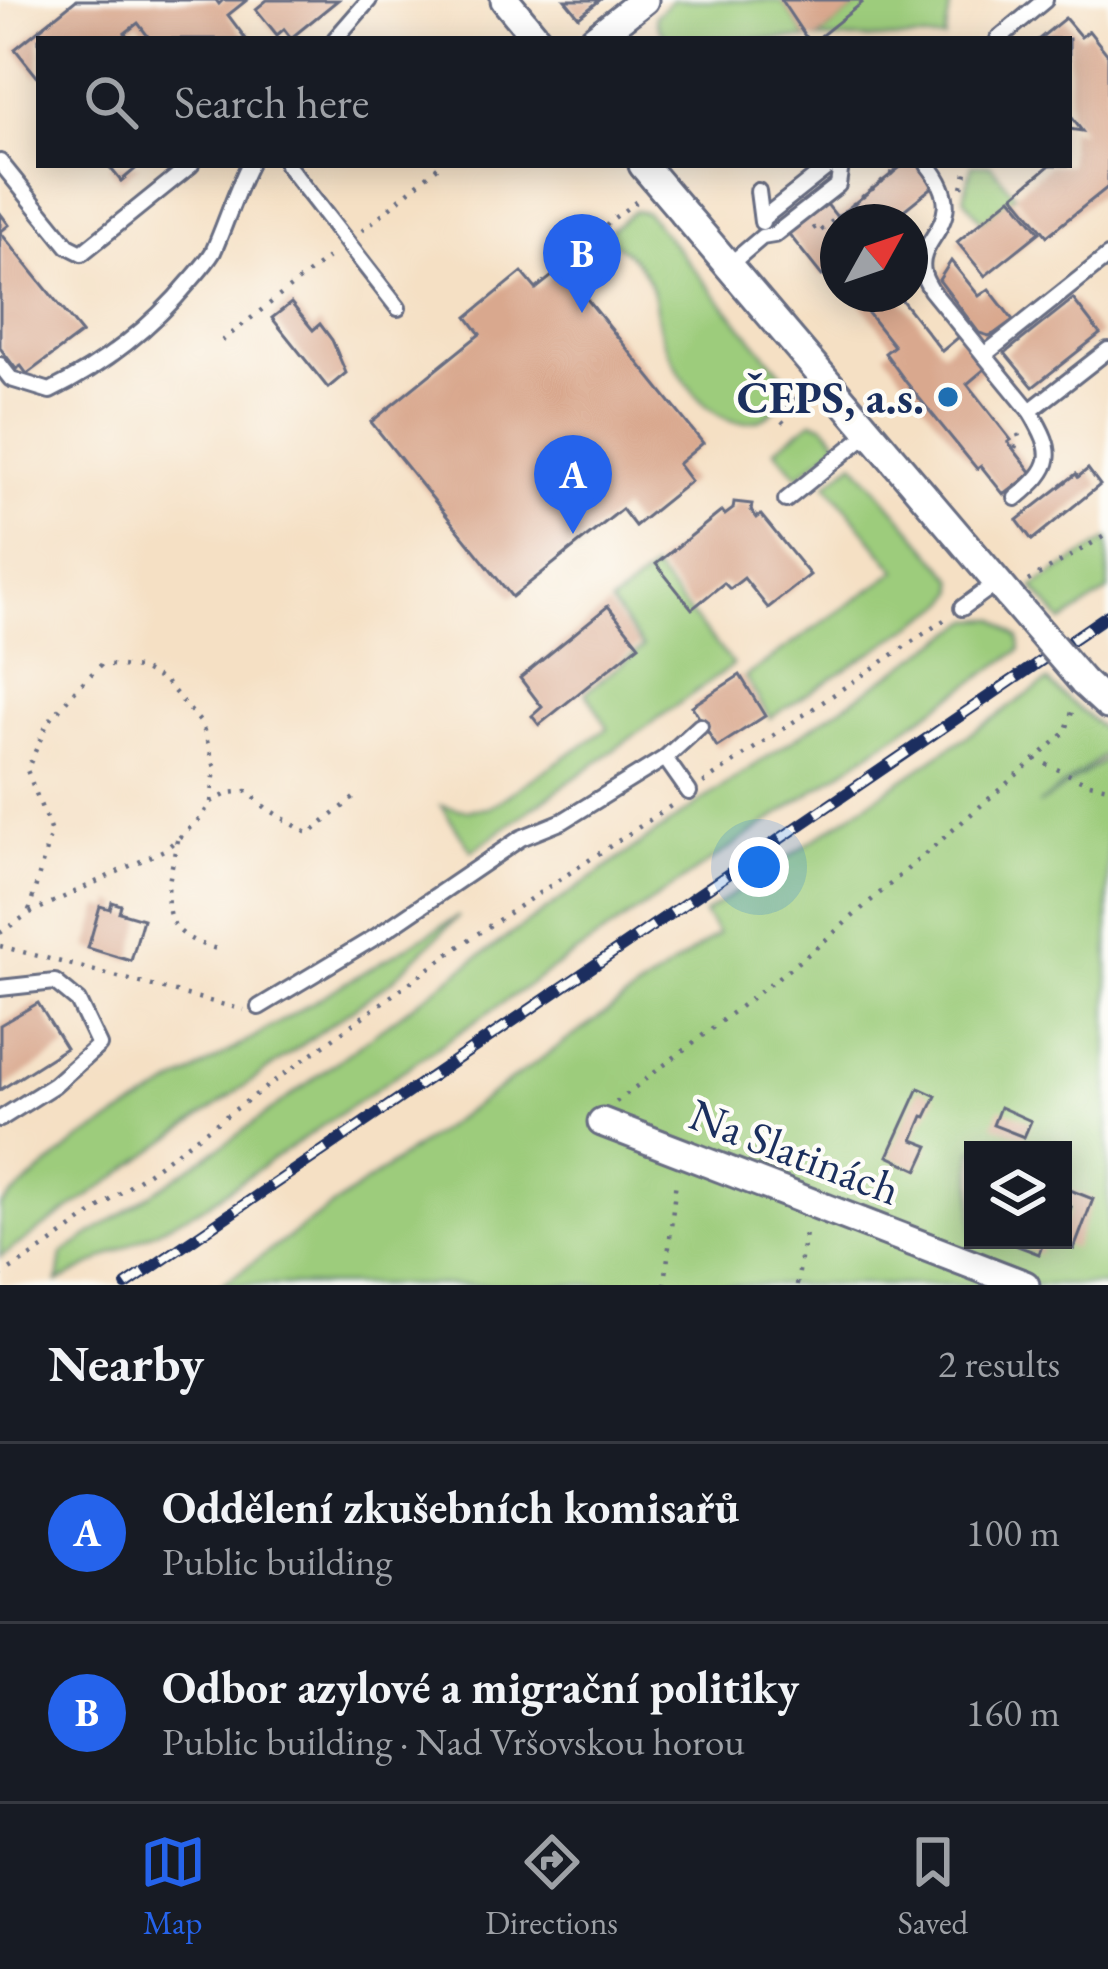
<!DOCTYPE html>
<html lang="en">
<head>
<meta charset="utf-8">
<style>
	body { margin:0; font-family:"EB Garamond",serif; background:#242831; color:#f1f3f6 }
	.controls { position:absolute; right:36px; bottom:36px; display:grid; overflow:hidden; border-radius:0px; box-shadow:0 6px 30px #0003 }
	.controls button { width:108px; height:108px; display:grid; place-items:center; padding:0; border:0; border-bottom:3px solid #363941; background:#171b24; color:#f1f3f6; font:60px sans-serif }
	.compass { position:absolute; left:820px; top:204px; width:108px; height:108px; border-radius:50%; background:#171b24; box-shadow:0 6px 30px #0003; rotate:50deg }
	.you { position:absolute; left:759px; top:867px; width:42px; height:42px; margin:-30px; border:9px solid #fff; border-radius:50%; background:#1a73e8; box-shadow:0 0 0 18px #1a73e833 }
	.badge { display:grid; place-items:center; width:78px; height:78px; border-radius:50%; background:#2563eb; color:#fff; font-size:39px; font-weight:700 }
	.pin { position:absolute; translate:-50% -99px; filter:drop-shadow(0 3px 6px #0008) }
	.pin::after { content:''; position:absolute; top:63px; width:42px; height:36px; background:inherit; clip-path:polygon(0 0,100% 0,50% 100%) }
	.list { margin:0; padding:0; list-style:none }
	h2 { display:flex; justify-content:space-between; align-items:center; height:156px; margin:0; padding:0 48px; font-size:51px }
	h2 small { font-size:39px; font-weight:400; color:#9ea1a6 }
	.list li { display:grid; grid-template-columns:78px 1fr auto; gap:36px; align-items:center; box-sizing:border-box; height:180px; padding:0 48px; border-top:3px solid #363941 }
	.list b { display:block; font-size:45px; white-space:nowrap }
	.list p { margin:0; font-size:39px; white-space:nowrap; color:#9ea1a6 }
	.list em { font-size:39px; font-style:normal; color:#9ea1a6 }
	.icon { flex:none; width:66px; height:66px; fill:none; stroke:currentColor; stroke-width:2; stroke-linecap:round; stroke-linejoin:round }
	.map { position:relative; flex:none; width:1108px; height:1285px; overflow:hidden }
	.search { position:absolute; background:#171b24; box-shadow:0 6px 30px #0003; left:36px; right:36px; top:36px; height:132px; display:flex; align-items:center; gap:30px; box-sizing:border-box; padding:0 42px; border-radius:0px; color:#9ea1a6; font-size:45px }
	.sheet { height:516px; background:#171b24 }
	nav { display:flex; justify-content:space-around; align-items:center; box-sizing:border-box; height:168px; border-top:3px solid #363941; background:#171b24; font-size:33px; color:#9ea1a6 }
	nav a { display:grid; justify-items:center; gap:6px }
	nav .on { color:#2563eb }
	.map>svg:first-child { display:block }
</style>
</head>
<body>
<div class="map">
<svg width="1108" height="1285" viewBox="0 0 1108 1285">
	<rect width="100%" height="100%" fill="#fdfcf7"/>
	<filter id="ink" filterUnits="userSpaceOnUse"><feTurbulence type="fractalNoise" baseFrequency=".00833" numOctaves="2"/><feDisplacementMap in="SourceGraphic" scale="24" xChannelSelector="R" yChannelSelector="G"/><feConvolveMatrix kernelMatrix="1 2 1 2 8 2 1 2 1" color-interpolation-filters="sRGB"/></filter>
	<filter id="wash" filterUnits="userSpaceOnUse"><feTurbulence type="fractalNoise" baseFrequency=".004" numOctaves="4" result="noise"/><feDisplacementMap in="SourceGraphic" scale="48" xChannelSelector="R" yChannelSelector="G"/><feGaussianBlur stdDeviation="2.7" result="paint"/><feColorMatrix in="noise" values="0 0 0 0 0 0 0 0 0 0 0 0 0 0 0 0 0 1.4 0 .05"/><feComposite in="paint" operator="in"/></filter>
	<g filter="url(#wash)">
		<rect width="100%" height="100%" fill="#f5e0c4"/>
		<g fill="#9dcc7b" stroke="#5c7e6c" stroke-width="3" fill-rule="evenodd">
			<polygon points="672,0 782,1 807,39 667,39 658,27 655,16"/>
			<polygon points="860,0 951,0 945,39 817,39 861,3"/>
			<polygon points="972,165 991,165 1015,195 982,222 964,198"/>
			<path d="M634 211 646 212 787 380 790 393C782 402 774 413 763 418 715 439 678 375 663 339 656 321 657 301 650 284 641 262 625 250 606 237L611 229Z"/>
			<polygon points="812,421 823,424 840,442 798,476 775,449"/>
			<polygon points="854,462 955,580 956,592 948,603 770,718 745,677 897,571 827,484"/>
			<polygon points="1108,539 1108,591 1062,622 1033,587"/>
			<polygon points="653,569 733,665 472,851 441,806 465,810 489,808 608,728 586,692 643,647 611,604"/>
			<polygon points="996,619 1019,638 1020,650 206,1205 58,1282 62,1254 231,1140 473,961 715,792 972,620"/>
			<path d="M1048 681C1066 701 1088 715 1108 734V752L1038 805 1108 758V1285H221L718 934 704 914ZM973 1150H1063V1240H973Z"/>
			<polygon points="459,916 390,982 118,1176 0,1257 0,1206 78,1141"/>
		</g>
		<g id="blocks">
			<g fill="#d9a88e">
				<polygon points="76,0 216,0 219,4 223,0 247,0 228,15 246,39 150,39 138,23 125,33 129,39 39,39 39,79 15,49"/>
				<polygon points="267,0 338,0 291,38 284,29 277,35 256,9"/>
				<polygon points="565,0 600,0 579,17"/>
				<polygon points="781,0 860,0 862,3 817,39 807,39"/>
				<polygon points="1065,18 1081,37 1089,31 1108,55 1108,187 1047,236 1014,195 1050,165 1069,165 1069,129 1082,131 1069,114 1069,39 1039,39"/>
				<polygon points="108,165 140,165 121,181"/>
				<polygon points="903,165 920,165 935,185 889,222 838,222 838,274 833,268 822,276 788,233 826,203 837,217"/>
				<polygon points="1011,197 1040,232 985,276 957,242"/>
				<polygon points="0,213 9,225 0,232 82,333 27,374 21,366 16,369 0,348"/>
				<polygon points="951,261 979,296 989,289 1013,320 994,334 989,336 979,333 939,280"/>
				<polygon points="562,268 703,443 678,464 691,481 635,526 622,509 512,597 371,422 480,334 467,317 522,272 536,289"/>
				<polygon points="853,294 897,294 942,351 960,336 986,368 967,384 1011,440 1008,442 1032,473 1004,495 981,466 977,469 906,382 885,353 894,346"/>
				<polygon points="1073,299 1100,334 1033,387 1005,353"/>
				<polygon points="291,303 313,330 320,324 332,340 346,373 328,388 272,318"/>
				<polygon points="1088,469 1100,485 1032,540 1017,520 1076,474 1078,477"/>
				<polygon points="734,502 752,504 751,510 757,518 761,515 810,575 768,608 744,578 730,589 724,583 692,609 656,564 722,511 725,515 733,509"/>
				<polygon points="608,606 639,645 539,725 532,716 542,707 520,678"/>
				<polygon points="740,675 765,716 717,747 692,706"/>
				<polygon points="112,902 121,905 119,912 143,919 131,961 88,948 100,906 110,909"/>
				<polygon points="38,1003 66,1048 0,1090 0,1025"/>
				<polygon points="919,1088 936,1096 926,1117 923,1116 913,1140 929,1146 918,1170 888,1156"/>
				<polygon points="1000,1107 1031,1121 1024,1137 993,1125"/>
				<polygon points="1070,1190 1093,1199 1074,1249 1052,1240 1063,1240 1063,1229 1071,1207 1064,1205"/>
				<polygon points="1002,1240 1044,1240 1039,1254"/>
			</g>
		</g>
	</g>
	<g filter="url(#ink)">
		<use href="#blocks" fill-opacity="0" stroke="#676d82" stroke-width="3"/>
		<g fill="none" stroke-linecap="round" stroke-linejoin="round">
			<defs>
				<g id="lane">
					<polyline points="335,39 369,0"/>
					<polyline points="998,39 1045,0"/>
					<polyline points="0,162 68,246 82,253 191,165"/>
					<polyline points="287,165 398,308"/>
					<path d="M928 165C974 222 915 236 923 272 924 279 928 284 931 290L1030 411C1056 454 1055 466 1016 498"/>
					<polyline points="758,191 762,222"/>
					<polyline points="762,219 825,169 834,165"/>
					<polyline points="728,266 762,237 774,235 838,185 841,165"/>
					<polyline points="984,355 1108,256"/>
					<path d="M0 365 11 379 50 391C105 364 151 328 190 281 198 272 207 262 213 252 226 223 235 193 249 165"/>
					<polyline points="1030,411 1108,350"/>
					<polyline points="786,500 870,432"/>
					<polyline points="962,608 999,581"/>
					<polyline points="665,758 689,792"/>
					<polyline points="0,988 55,982 78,1001 99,1045 54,1085 0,1119"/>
					<polyline points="259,1007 377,936 521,838 563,821 665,758 700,726"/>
				</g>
				<g id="street">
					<polyline points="505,0 537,39"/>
					<polyline points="594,39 644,0"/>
					<polyline points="643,165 1009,596"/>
					<polyline points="1083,682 1108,705"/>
					<polyline points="602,1122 1025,1285"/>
				</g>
			</defs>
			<use href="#lane" stroke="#676d82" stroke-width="20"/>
			<use href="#street" stroke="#676d82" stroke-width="33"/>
			<g stroke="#676d82" stroke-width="4.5" stroke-dasharray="3 9" stroke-linecap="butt">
				<polyline points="962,187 968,165"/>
				<polyline points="854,222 845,211 902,165"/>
				<polyline points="813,229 816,227 819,232 845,211"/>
				<polyline points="362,231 440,165"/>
				<polyline points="590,270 596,239 610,221 641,198"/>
				<polyline points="222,341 334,253"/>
				<polyline points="784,423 775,414 794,398 796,388"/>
				<polyline points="1015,448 1019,437 1017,431"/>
				<polyline points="1028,581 1108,534"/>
				<polyline points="1035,759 1085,782 1108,787"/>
				<polyline points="703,783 947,618"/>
				<polyline points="211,802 229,793 247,791 266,808 309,834 355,797"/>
				<path d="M177 840C167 897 150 933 221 950"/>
				<polyline points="0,933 28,914 166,849 201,818 211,802 215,768 202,724 166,682 140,668 102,664 78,687 47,724 27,770 51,832 28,914"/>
				<polyline points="0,946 244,1010"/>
				<polyline points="616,1102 815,949 1065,733 1073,709"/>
				<polyline points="0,1276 46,1247 471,938 674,804"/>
				<polyline points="665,1285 676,1180"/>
				<polyline points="797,1285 806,1226"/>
			</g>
			<use href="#lane" stroke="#fff" stroke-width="14"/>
			<use href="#street" stroke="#fff" stroke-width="27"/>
			<defs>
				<polyline id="rail" points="126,1285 1108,615"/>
			</defs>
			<use href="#rail" stroke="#1b2f5e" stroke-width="12"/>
			<use href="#rail" stroke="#fdfcf7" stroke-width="8" stroke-dasharray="22" stroke-linecap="butt"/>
			<defs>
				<polyline id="street-bridge" points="1009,596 1083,682"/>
			</defs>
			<use href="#street-bridge" stroke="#676d82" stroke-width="33" stroke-linecap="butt"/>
			<use href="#street-bridge" stroke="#fff" stroke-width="27"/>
		</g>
	</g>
	<circle fill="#1f6fb2" stroke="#fdfcf7" stroke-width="4.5" cx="948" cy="397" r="12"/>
	<g text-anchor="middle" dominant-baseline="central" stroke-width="9" stroke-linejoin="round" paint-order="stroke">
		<g font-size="45" font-weight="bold" fill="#1b2f5e" stroke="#fdfcf7" text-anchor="end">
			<text x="924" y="397">ČEPS, a.s.</text>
		</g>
		<g font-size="45" fill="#1b2f5e" stroke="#fdfcf7">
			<text transform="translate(795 1151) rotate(21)">Na Slatinách</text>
		</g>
	</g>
</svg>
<div class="controls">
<button><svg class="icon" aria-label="layers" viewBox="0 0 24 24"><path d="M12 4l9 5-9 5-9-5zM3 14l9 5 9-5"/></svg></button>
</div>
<svg class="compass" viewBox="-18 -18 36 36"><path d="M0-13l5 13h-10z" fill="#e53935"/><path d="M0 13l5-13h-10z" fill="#9ea1a6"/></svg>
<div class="you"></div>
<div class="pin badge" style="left:573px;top:534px">A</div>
<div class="pin badge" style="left:582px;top:313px">B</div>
<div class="search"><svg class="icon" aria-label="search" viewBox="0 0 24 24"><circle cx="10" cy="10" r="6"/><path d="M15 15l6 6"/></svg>Search here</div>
</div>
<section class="sheet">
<h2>Nearby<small>2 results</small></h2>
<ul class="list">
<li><span class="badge">A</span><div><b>Oddělení zkušebních komisařů</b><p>Public building</p></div><em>100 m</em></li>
<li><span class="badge">B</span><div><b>Odbor azylové a migrační politiky</b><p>Public building · Nad Vršovskou horou</p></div><em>160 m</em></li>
</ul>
</section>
<nav>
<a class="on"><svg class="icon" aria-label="map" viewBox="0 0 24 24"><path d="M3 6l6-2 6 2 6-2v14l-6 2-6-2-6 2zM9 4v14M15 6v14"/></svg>Map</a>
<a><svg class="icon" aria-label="directions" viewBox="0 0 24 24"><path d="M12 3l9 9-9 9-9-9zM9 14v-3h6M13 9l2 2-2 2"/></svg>Directions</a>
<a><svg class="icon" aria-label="saved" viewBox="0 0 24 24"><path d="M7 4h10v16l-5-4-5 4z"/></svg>Saved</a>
</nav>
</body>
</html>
